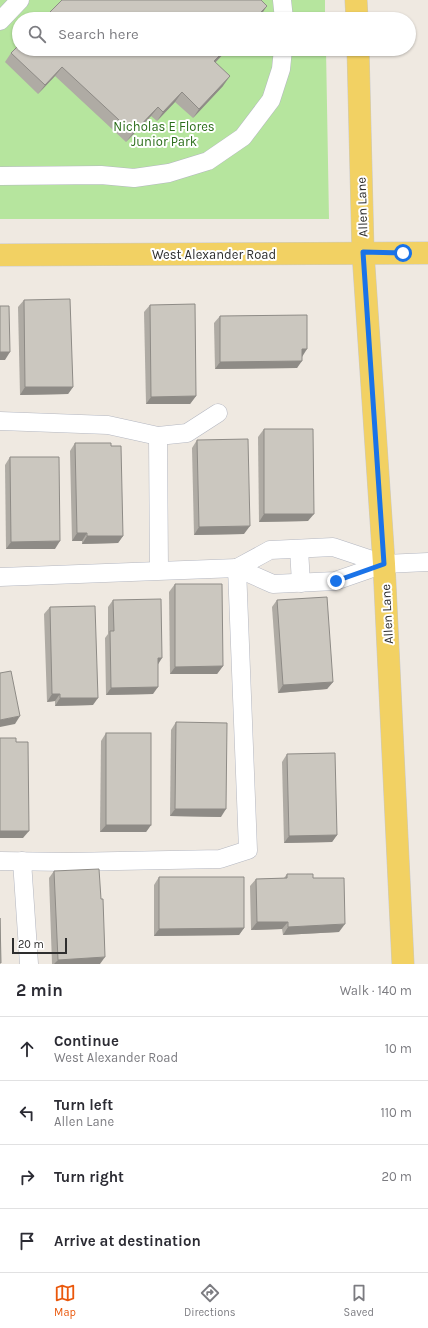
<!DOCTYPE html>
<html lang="en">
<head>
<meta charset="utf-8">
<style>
	body { margin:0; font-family:Karla,sans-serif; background:#f2f2f3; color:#2b2b33 }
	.scale { position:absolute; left:12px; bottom:10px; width:55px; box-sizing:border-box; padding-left:4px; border:2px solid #2e2e2e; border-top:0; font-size:11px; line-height:14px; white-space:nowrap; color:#2e2e2e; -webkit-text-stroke:3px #fff; paint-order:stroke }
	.stop { position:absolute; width:12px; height:12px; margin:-9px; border:3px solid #1a73e8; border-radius:50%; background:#fff }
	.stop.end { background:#1a73e8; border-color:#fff; box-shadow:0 1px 4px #0008 }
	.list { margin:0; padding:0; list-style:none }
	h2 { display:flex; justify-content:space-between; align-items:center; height:52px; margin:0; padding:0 16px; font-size:17px }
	h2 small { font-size:13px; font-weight:400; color:#7c7c81 }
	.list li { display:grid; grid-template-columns:26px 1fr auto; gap:12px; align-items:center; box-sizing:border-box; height:64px; padding:0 16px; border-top:1px solid #e1e1e2 }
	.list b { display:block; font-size:15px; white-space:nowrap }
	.list p { margin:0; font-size:13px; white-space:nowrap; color:#7c7c81 }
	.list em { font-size:13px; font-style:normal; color:#7c7c81 }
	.icon { flex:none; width:22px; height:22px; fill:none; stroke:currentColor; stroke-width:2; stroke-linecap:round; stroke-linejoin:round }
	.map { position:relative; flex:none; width:428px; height:964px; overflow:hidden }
	.search { position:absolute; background:#fff; box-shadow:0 1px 3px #0004; left:12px; right:12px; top:12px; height:44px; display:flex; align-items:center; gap:10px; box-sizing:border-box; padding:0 14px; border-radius:22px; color:#7c7c81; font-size:15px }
	.sheet { height:308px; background:#fff }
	nav { display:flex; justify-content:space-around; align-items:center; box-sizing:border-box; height:56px; border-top:1px solid #e1e1e2; background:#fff; font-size:11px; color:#7c7c81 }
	nav a { display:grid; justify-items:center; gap:2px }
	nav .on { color:#ea580c }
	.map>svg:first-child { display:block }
</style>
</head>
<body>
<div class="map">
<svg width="428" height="964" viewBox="0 0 428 964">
	<rect width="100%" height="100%" fill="#efe9e1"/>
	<polygon fill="#b6e59e" points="0,0 325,0 325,19 19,19 19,49 326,49 329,219 0,219"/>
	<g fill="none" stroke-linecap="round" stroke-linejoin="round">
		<defs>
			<g id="minor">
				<polyline points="282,0 284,19"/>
				<polyline points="0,21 20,0"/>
				<polyline points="0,176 101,175 134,178 169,173 208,161 243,137 271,100 281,69 283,49"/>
				<polyline points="0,421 108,425 158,436 187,433 218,413"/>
				<polyline points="158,436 159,570"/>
				<polyline points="299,549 301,583"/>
				<polyline points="237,568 270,550 333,547 384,564"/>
				<polyline points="0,577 237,568 273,584 335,581 384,564 428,562"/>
				<polyline points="0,861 68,862 220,859 248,850 237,568"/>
				<polyline points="22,861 29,964"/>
			</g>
			<g id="major">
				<polyline points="356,0 357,19"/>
				<polyline points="358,49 363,252 384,564 403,964"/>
				<polyline points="0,255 428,253"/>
			</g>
		</defs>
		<use href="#minor" stroke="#b4b7c1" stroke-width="19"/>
		<use href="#major" stroke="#c9c9c9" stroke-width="23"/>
		<use href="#minor" stroke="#fff" stroke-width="18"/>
		<use href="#major" stroke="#f2d163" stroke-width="22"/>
	</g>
	<g fill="#afaba4">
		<polygon points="19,49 228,49 215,63 223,86 193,118 175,102 157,121 151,116 126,142 55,76 38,94 5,62 11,53"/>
		<polygon points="24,300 73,387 68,394 20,395 18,307"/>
		<polygon points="150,305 196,396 190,404 146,404 144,312"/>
		<polygon points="220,316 302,357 297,368 215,369 214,323"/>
		<polygon points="264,429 308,521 259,522 258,437"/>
		<polygon points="197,440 244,534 194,535 192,448"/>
		<polygon points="75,443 111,446 123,536 118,543 82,544 82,541 72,541 70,451"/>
		<polygon points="10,457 55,549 6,549 5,465"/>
		<polygon points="175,584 223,666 217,674 170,674 169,592"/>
		<polygon points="113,600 158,664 153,694 106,695 105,638 108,634 108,607"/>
		<polygon points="277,600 333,682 327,689 278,693 272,607"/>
		<polygon points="50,607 93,705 55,706 55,701 47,702 44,614"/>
		<polygon points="176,722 221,817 170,816 171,730"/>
		<polygon points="106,733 151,825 146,832 100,832 101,741"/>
		<polygon points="287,754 337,835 332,842 284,843 282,762"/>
		<polygon points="54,871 101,899 100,964 52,964 49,878"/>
		<polygon points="287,874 313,878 339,932 283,935 282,929 251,930 250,886 256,879 284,878"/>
		<polygon points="159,877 244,928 239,935 154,936 154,885"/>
	</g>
	<g fill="#8e8b86">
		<polygon points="267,6 261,15 257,19 254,19"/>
		<polygon points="226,49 228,49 207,71 214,61"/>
		<polygon points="62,67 55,76 38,94 45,85"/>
		<polygon points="230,76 223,86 193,118 199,109"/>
		<polygon points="182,92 175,102 157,121 163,112"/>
		<polygon points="158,107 151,116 126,142 133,133"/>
		<polygon points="302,349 307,349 302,357"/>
		<polygon points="0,352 10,352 5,360 0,360"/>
		<polygon points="302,361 297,368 215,369 220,362"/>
		<polygon points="25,387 73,387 68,394 20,395"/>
		<polygon points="196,396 190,404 146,404 151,397"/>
		<polygon points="264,514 314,514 308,521 259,522"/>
		<polygon points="250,526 244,534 194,535 199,527"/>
		<polygon points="77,533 87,533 82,541 72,541"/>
		<polygon points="87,536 123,536 118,543 82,544"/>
		<polygon points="60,541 55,549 6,549 11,542"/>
		<polygon points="158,658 162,658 157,666"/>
		<polygon points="223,666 217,674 170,674 175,667"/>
		<polygon points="333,682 327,689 278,693 283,685"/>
		<polygon points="158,687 153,694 106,695 111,688"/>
		<polygon points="52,694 60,694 55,701 47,702"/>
		<polygon points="60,698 98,698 93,705 55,706"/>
		<polygon points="20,716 15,724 0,727 0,720"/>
		<polygon points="175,809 226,809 221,817 170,816"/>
		<polygon points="106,825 151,825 146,832 100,832"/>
		<polygon points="0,831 29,831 23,838 0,838"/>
		<polygon points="337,835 332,842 284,843 289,836"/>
		<polygon points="257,922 288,922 282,929 251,930"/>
		<polygon points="345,924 339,932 283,935 288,927"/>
		<polygon points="244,928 239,935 154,936 159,929"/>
		<polygon points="105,957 100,964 54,964 58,960"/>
	</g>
	<g fill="#cbc7bf" stroke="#8e8b86">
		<polygon points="62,0 261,0 267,6 254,19 43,19"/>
		<polygon points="19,45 19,49 226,49 214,61 230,76 199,109 182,92 163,112 158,107 133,133 62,67 45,85 11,53"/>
		<polygon points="70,299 73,387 25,387 24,300"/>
		<polygon points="195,304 196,396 151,397 150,305"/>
		<polygon points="0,306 9,306 10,352 0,352"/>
		<polygon points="307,315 307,349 302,349 302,361 220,362 220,316"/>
		<polygon points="264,429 313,429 314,514 264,514"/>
		<polygon points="248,439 250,526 199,527 197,440"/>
		<polygon points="75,443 111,443 111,446 121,446 123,536 87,536 87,533 77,533"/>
		<polygon points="10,457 59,457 60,541 11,542"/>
		<polygon points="175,584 222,584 223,666 175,667"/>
		<polygon points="327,597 333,682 283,685 277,600"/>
		<polygon points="161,599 162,658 158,658 158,687 111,688 110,631 114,631 113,600"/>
		<polygon points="95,606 98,698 60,698 60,694 52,694 50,607"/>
		<polygon points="11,671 20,716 0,720 0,673"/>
		<polygon points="176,722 227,723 226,809 175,809"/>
		<rect x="106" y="733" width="45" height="92"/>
		<polygon points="0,738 16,738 16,742 28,742 29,831 0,831"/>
		<polygon points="335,753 337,835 289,836 287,754"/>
		<polygon points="99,869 101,899 103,899 105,957 58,960 54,871"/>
		<polygon points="287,874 313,874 313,878 344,878 345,924 288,927 288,922 257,922 256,879 287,878"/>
		<polygon points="159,877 244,877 244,928 159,929"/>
		<polygon points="0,918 1,963 0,963"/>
	</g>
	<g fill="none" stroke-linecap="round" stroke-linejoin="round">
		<polyline stroke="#1a73e8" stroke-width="5" points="336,581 384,564 363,252 403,253"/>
	</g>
	<g text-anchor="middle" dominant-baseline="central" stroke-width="4" stroke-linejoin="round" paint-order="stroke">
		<g font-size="13" fill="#2c6e1b" stroke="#fff">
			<text x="164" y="126">Nicholas E Flores<tspan x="164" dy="15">Junior Park</tspan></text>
		</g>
		<g font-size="13" fill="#2e2e2e" stroke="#fff">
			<text transform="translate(362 207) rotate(-92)">Allen Lane</text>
			<text x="214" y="254">West Alexander Road</text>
			<text transform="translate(387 614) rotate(-93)">Allen Lane</text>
		</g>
	</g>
</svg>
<div class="scale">20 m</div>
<div class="stop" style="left:403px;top:253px"></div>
<div class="stop end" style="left:336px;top:581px"></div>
<div class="search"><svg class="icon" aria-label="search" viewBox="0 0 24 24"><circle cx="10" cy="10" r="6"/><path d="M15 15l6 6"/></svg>Search here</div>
</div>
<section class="sheet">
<h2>2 min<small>Walk · 140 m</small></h2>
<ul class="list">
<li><svg class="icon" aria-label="ahead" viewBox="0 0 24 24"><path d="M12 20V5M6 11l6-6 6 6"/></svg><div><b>Continue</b><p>West Alexander Road</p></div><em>10 m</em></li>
<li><svg class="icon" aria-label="left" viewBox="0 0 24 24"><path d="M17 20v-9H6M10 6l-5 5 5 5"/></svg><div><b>Turn left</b><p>Allen Lane</p></div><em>110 m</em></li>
<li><svg class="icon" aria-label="right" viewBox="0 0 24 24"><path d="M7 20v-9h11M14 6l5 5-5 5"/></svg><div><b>Turn right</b></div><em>20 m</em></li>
<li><svg class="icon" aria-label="arrive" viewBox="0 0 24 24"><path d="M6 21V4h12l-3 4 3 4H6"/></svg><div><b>Arrive at destination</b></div></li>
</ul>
</section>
<nav>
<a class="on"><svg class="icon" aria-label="map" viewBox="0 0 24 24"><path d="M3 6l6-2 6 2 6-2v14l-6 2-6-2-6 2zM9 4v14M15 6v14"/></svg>Map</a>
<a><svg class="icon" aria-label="directions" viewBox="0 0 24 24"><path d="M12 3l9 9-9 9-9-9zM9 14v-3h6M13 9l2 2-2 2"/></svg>Directions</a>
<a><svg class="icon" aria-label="saved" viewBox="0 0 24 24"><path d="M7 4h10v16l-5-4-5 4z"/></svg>Saved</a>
</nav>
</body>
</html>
